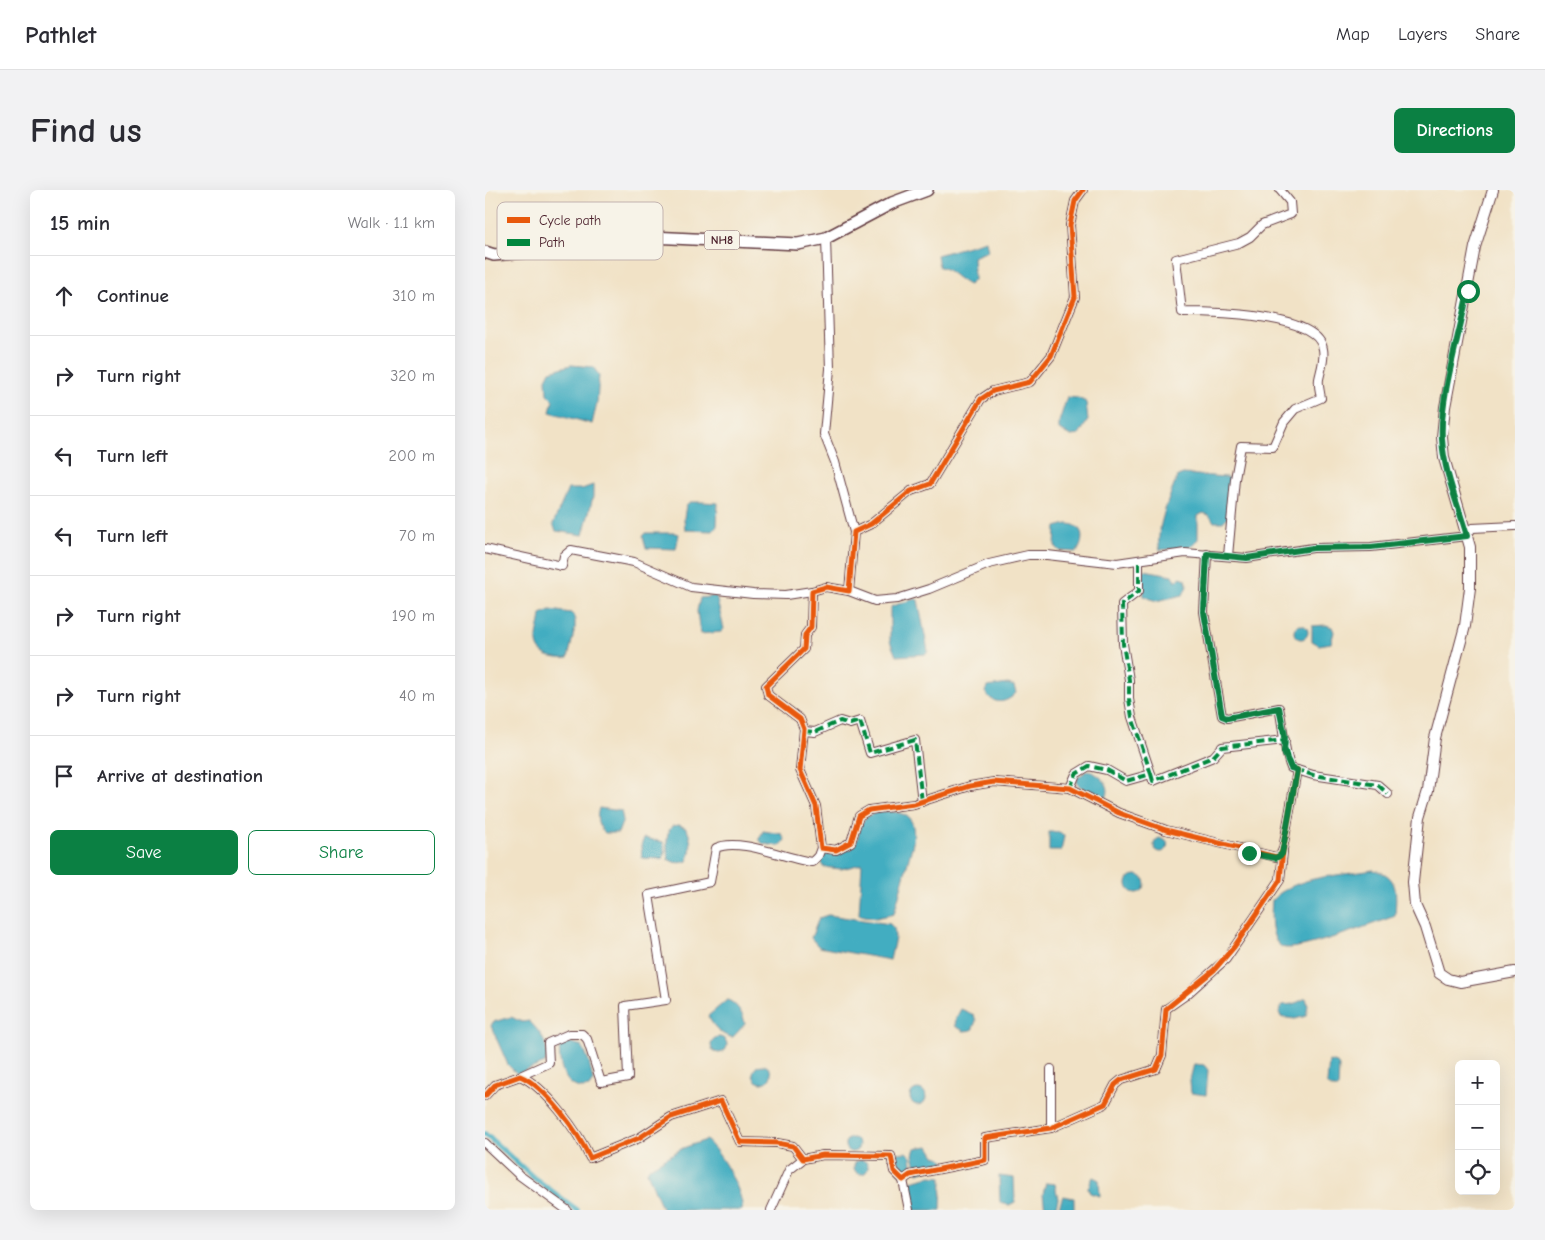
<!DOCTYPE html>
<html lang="en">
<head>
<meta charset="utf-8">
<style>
	body { margin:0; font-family:"Comic Neue",sans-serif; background:#f2f2f3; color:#2b2b33 }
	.controls { position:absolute; right:15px; bottom:15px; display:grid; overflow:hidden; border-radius:8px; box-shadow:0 5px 20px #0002 }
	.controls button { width:45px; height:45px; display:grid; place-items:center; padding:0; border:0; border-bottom:1px solid #e1e1e2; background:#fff; color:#2b2b33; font:25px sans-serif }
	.stop { position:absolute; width:15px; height:15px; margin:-11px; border:4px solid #0b8043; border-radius:50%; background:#fff }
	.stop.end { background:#0b8043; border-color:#fff; box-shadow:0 1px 5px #0008 }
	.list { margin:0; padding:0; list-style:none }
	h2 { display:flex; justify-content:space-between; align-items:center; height:65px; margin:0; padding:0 20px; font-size:21px }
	h2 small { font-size:16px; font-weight:400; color:#7c7c81 }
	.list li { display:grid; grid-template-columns:32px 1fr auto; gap:15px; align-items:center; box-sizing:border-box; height:80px; padding:0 20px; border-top:1px solid #e1e1e2 }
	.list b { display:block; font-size:19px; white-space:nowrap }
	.list em { font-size:16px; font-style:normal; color:#7c7c81 }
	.actions { display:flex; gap:10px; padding:15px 20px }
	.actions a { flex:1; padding:11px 0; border:1px solid #0b8043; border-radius:8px; text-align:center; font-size:18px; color:#0b8043 }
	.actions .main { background:#0b8043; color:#fff }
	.icon { flex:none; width:28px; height:28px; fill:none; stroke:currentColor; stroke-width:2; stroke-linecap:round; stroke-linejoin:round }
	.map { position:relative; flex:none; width:1030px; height:1020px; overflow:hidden; border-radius:8px }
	header { display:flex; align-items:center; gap:30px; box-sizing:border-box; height:70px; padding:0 25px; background:#fff; border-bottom:1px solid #e1e1e2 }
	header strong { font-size:24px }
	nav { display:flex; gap:28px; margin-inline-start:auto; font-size:18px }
	.intro { display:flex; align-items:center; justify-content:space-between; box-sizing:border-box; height:120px; padding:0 30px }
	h1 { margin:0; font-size:35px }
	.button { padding:12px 22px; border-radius:8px; background:#0b8043; color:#fff; font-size:18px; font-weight:700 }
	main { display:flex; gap:30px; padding:0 30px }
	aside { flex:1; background:#fff; border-radius:8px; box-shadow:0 5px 20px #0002 }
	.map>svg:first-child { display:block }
</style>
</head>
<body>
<header>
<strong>Pathlet</strong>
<nav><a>Map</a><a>Layers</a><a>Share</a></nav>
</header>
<div class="intro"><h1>Find us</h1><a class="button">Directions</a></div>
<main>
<aside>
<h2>15 min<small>Walk · 1.1 km</small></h2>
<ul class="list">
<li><svg class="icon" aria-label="ahead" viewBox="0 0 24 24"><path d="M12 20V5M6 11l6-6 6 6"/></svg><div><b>Continue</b></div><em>310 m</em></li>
<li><svg class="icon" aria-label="right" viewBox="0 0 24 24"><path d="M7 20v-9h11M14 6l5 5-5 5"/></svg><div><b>Turn right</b></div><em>320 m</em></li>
<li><svg class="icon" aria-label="left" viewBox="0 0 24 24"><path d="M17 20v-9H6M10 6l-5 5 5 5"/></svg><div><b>Turn left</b></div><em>200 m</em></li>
<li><svg class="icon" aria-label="left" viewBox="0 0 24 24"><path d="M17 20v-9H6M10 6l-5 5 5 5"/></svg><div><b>Turn left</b></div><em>70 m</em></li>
<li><svg class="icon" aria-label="right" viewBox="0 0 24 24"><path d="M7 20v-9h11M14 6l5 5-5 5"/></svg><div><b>Turn right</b></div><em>190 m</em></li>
<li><svg class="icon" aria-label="right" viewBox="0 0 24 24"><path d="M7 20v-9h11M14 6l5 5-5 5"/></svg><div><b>Turn right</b></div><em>40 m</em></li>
<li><svg class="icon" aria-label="arrive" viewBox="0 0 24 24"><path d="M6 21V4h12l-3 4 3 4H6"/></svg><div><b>Arrive at destination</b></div></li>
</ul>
<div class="actions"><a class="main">Save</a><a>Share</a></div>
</aside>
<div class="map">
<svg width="1030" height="1020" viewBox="0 0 1030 1020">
	<rect width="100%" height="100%" fill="#f7f3e8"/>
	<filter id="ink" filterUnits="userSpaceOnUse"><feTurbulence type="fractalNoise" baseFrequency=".02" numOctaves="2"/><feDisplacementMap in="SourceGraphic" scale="10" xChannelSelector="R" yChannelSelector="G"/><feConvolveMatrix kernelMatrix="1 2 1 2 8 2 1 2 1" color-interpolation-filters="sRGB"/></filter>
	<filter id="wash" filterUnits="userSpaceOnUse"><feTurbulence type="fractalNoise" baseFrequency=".0096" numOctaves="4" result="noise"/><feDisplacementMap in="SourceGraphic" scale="20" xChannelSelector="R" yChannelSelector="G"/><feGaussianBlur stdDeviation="1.12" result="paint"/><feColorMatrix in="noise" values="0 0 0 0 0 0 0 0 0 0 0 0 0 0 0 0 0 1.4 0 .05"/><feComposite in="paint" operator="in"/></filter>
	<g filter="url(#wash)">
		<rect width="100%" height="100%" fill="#f1e2c6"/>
		<g fill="#42adc1" stroke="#466676">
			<path d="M501 51 503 61 488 67 489 90 484 95C474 91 461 76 454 77L452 65Z"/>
			<polygon points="86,175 108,177 114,185 112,213 107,234 65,222 68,210 62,204 61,189 65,181"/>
			<polygon points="582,207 593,208 601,212 603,230 594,245 586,246 574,240 574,232"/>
			<path d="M698 284 741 287 746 289 743 327 738 332H729L724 325 718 323 713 326V349L706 357 675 360C669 343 686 302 693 286Z"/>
			<polygon points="108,295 108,307 98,345 71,341 68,334 83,299 97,299"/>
			<polygon points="217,312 233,313 232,336 228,341 200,340 199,328 201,315 205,312"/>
			<path d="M582 334C599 334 600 350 592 362L575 361 570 356 571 337Z"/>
			<polygon points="161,343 191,343 194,344 191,359 161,358 158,346"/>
			<polygon points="659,380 687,385 690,391 696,387 701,389 702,396 698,405 671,411 659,406 657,381"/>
			<polygon points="231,406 239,439 236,442 215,444 212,421 215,408"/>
			<polygon points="430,409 433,410 443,461 441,464 411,466 405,451 405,420 407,416"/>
			<path d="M65 420 86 423 90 427V438L83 468C77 469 69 468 63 466 44 458 55 439 56 424Z"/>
			<polygon points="841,435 847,437 849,442 846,453 834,455 827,451 827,436"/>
			<circle cx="816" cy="442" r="7"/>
			<path d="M523 494 529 496 531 503C521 514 508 515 500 502L502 497Z"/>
			<path d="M603 580C614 585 628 594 621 608L609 606 592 594V588Z"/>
			<path d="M114 618 136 621 138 630 133 643H120C112 635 111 628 114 618Z"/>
			<path d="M398 621C423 622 431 627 428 653L409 724 391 728 374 725 377 674 356 679 338 677 336 668 341 664 366 659C381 645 365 627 398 621Z"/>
			<path d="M194 635 201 638C207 648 207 661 202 671 195 674 189 673 183 669 182 659 180 644 187 636Z"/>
			<polygon points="278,641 297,644 300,650 295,656 278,654 274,649"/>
			<polygon points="564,642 573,642 579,646 576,661 564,661"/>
			<polygon points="159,648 178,652 180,661 178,669 157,668 156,656"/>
			<circle cx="676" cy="655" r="7"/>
			<path d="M888 680C915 685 911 704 910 726 893 732 809 764 797 757 784 749 786 723 787 710 811 685 855 686 888 680Z"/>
			<circle cx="651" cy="694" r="9"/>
			<polygon points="343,725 405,734 409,738 410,748 405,770 334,757 326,748 334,728"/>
			<polygon points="821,808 823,815 821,826 810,829 796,827 794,822 797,815 809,814"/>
			<path d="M242 810C251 812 259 825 260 834L248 847C237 847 228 836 223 826Z"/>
			<polygon points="476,819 489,825 491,831 487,840 479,841 470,836 471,828"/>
			<path d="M26 827 37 832 44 831C55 841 66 857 60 873L32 884 23 875 6 836 8 832Z"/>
			<circle cx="234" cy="855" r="8"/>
			<path d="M84 852 97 856 104 871 108 891 104 897C80 904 72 872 75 854Z"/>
			<polygon points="844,871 852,873 854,876 853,898 848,898 842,894"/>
			<polygon points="709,874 719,875 723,880 721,905 706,903 705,890"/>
			<circle cx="277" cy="884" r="9"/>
			<circle cx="433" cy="907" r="8"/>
			<circle cx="367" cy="955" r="7"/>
			<path d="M221 950C234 960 260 1004 257 1020H178L162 982 165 977 198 958Z"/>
			<polygon points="444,956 450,966 457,968 461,975 433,983 428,965 430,958"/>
			<path d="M421 962 426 967 428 981 422 985 415 984C411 978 410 970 412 963Z"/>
			<circle cx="376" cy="977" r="7"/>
			<polygon points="446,986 457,987 456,1020 428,1020 422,992"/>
			<polygon points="514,986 529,988 530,1012 524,1015 515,1013"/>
			<polygon points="608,987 614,990 615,1006 605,1003 603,998"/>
			<polygon points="561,993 570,994 573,1009 570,1020 560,1020 558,1004"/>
			<polygon points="578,1006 589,1008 589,1020 573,1020"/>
		</g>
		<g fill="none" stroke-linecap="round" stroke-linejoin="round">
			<polyline stroke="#42adc1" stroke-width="5.5" points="0,944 49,988 92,1020"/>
		</g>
	</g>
	<g filter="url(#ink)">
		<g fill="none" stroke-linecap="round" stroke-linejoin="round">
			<defs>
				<g id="minor">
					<polyline points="598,0 590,11 585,35 590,107 566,166 545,192 508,201 496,209 445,294 426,301 386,334 369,342 364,401 341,397 327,401 326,437 320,445 319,459 281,496 283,505 315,529 319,539 315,580 331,616 336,658 351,660 366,652 374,626 384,620 429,614 485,596 509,592 585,598 634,623 681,640 791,667 795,666 798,659 812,580"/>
					<polyline points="341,48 345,179 339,244 350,272 369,342"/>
					<polyline points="0,359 77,376 79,366 86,360 149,372 206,397 268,404 301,405 327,401"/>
					<path d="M722 364 719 422 737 526 742 528 794 518C799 539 798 559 806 578L828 585 893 595 903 604"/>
					<path d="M743 366 750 289 756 256 788 257 799 232 810 219 836 208C835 202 833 195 834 189 836 179 840 169 838 159 833 123 725 122 697 122L691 69 754 53 765 47 777 35 806 24 805 12 795 0"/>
					<polyline points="364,401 390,411 412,409 444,399 504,374 543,365 562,365 632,373 700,363 762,368 828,358 886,357 982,346 987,338 1030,336"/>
					<polyline points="319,541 330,542 355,531 365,534 375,531 385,563 430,550 437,612"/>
					<polyline points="666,584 668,591 728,567 737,557 800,550"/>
					<polyline points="585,598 591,584 604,576 622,580 641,591 666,584 647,527 644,509 644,490 638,454 637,414 654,401 654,371"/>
					<path d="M35 886 64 873 63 853 84 844H97L102 849 116 892 143 887 140 816 181 810 164 705 225 692 231 658C254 647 302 669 327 672L333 666 336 658"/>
					<path d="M0 906 10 895 35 886C60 896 94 943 105 968L154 948 186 927 236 911 255 952 292 953 308 956 318 969 338 965 406 966 409 981 418 990 425 985 500 970V948L566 938 620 914 630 895 636 890 671 879 677 865 681 819 701 805 741 769 795 690 798 662"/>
					<polyline points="566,938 566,879"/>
					<polyline points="0,953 34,985 82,1020"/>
					<polyline points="418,990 424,1020"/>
					<polyline points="286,1020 304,980 318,969"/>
				</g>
				<polyline id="major" points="1008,0 990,57 960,217 957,247 959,268 985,357 985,398 980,436 950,548 943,601 935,627 928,692 930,715 940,737 954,783 963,789 975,792 1030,782"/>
				<polyline id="highway" points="0,62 9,65 96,57 146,46 313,54 341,48 407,13 442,0"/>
			</defs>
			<use href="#minor" stroke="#633c42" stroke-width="10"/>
			<use href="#major" stroke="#633c42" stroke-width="12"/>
			<use href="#highway" stroke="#633c42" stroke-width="14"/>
			<use href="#minor" stroke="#fff" stroke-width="8"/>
			<use href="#major" stroke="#fff" stroke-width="10"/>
			<use href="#highway" stroke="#fff" stroke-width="11"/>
			<g stroke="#00873e" stroke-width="4" stroke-dasharray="8 4" stroke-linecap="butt">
				<path d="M722 364 719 422 737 526 742 528 794 518C799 539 798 559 806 578L828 585 893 595 903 604"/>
				<polyline points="319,541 330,542 355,531 365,534 375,531 385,563 430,550 437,612"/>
				<polyline points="666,584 668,591 728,567 737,557 800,550"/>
				<polyline points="585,598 591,584 604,576 622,580 641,591 666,584 647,527 644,509 644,490 638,454 637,414 654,401 654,371"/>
			</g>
			<defs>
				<g id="cycleway">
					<polyline points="598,0 590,11 585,35 590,107 566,166 545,192 508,201 496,209 445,294 426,301 386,334 369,342 364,401 341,397 327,401 326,437 320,445 319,459 281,496 283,505 315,529 319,539 315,580 331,616 336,658 351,660 366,652 374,626 384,620 429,614 485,596 509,592 585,598 634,623 681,640 791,667 795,666 798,659 812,580"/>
					<path d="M0 906 10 895 35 886C60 896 94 943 105 968L154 948 186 927 236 911 255 952 292 953 308 956 318 969 338 965 406 966 409 981 418 990 425 985 500 970V948L566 938 620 914 630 895 636 890 671 879 677 865 681 819 729 780 749 757 795 690 798 659"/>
				</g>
			</defs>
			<use href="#cycleway" stroke="#f7f3e8" stroke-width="8"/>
			<use href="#cycleway" stroke="#e8590c" stroke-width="5"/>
		</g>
	</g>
	<g fill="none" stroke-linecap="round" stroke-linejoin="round" filter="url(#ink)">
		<path stroke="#0b8043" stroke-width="6" d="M764 663 791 668 797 664 812 580 806 578 799 562 800 546 794 518 742 528 737 526 719 422 722 364 762 368 828 358 886 357 982 346C973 314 959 283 957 249 954 209 975 143 983 101"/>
	</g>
	<g text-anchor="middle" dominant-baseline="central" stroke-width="4.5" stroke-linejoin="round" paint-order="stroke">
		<rect fill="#f7f3e8" stroke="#7e5f64" stroke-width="1" x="219.5" y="40.5" width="35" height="19" rx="4"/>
		<g font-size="12" font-weight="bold" fill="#4a1f2b">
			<text x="237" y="50">NH8</text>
		</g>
	</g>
	<rect x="12" y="12" width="166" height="58" rx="8" fill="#f7f3e8" stroke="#c3b3af" stroke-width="1"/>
	<rect x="22" y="27" width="23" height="6" fill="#e8590c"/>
	<rect x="22" y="49" width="23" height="7" fill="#00873e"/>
	<g font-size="14" fill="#4a1f2b">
		<text x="54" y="35">Cycle path</text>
		<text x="54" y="57">Path</text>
	</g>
</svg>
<div class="controls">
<button>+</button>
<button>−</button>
<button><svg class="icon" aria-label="locate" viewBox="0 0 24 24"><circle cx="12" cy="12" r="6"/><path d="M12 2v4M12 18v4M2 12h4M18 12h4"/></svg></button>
</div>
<div class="stop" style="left:983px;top:101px"></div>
<div class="stop end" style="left:764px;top:663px"></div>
</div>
</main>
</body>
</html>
